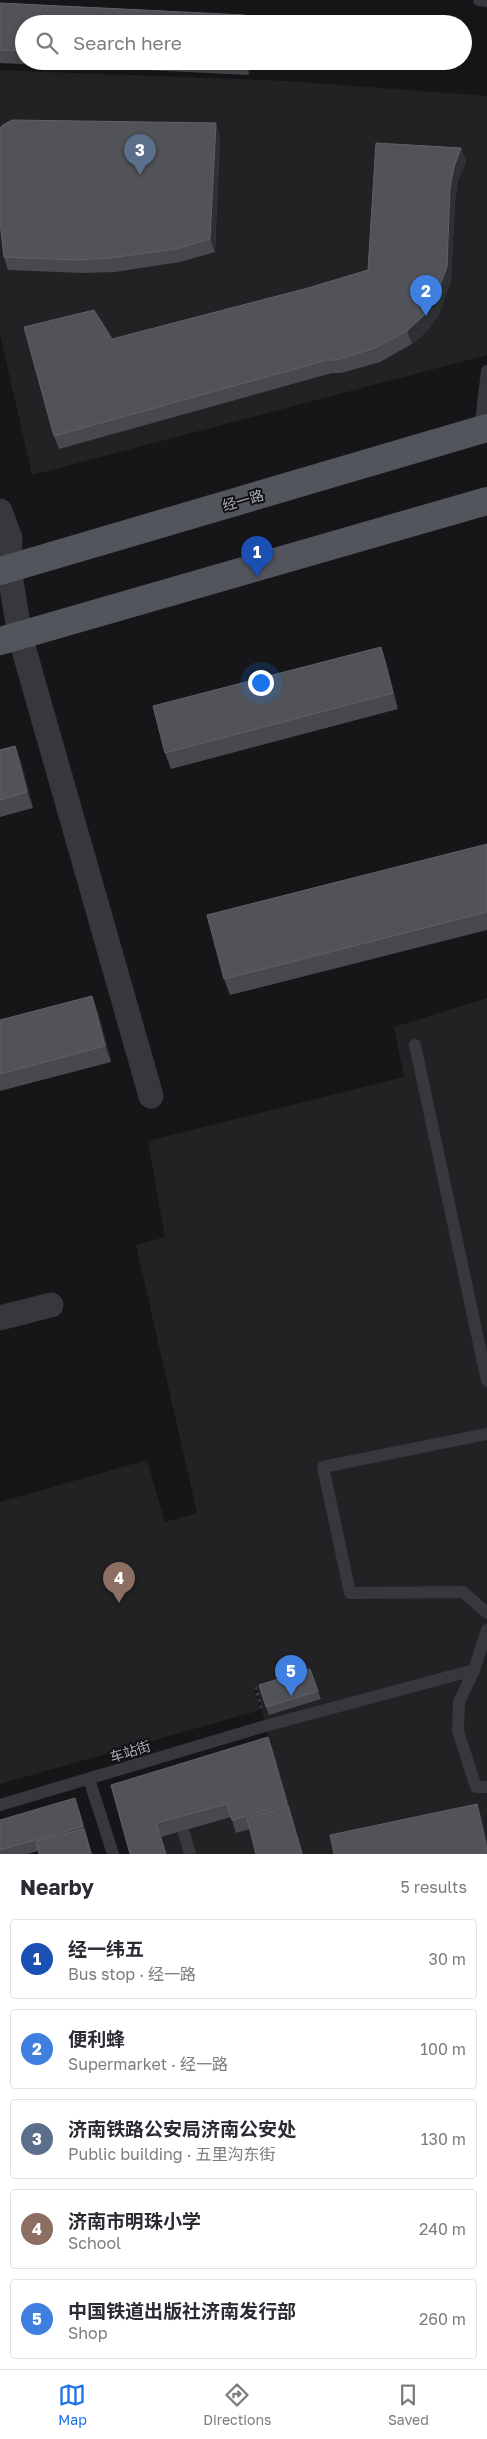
<!DOCTYPE html>
<html lang="en">
<head>
<meta charset="utf-8">
<style>
	body { margin:0; font-family:"Golos Text","Noto Sans SC",sans-serif; background:#f2f2f3; color:#2b2b33 }
	.you { position:absolute; left:260px; top:682px; width:18px; height:18px; margin:-12px; border:4px solid #fff; border-radius:50%; background:#1a73e8; box-shadow:0 0 0 8px #1a73e833 }
	.badge { display:grid; place-items:center; width:32px; height:32px; border-radius:50%; background:#1a73e8; color:#fff; font-size:16px; font-weight:700 }
	.pin { position:absolute; translate:-50% -41px; filter:drop-shadow(0 1px 2px #0008) }
	.pin::after { content:''; position:absolute; top:26px; width:18px; height:15px; background:inherit; clip-path:polygon(0 0,100% 0,50% 100%) }
	.list { margin:0; padding:0; list-style:none }
	h2 { display:flex; justify-content:space-between; align-items:center; height:65px; margin:0; padding:0 20px; font-size:21px }
	h2 small { font-size:16px; font-weight:400; color:#7c7c81 }
	.list li { display:grid; grid-template-columns:32px 1fr auto; gap:15px; align-items:center; box-sizing:border-box; height:80px; margin:0 10px 10px; padding:0 10px; border:1px solid #e1e1e2; border-radius:5px }
	.list b { display:block; font-size:19px; white-space:nowrap }
	.list p { margin:0; font-size:16px; white-space:nowrap; color:#7c7c81 }
	.list em { font-size:16px; font-style:normal; color:#7c7c81 }
	.icon { flex:none; width:28px; height:28px; fill:none; stroke:currentColor; stroke-width:2; stroke-linecap:round; stroke-linejoin:round }
	.map { position:relative; flex:none; width:487px; height:1854px; overflow:hidden }
	.search { position:absolute; background:#fff; box-shadow:0 2px 8px #0003; left:15px; right:15px; top:15px; height:55px; display:flex; align-items:center; gap:12px; box-sizing:border-box; padding:0 18px; border-radius:28px; color:#7c7c81; font-size:19px }
	.sheet { height:515px; background:#fff }
	nav { display:flex; justify-content:space-around; align-items:center; box-sizing:border-box; height:70px; border-top:1px solid #e1e1e2; background:#fff; font-size:14px; color:#7c7c81 }
	nav a { display:grid; justify-items:center; gap:2px }
	nav .on { color:#1a73e8 }
	.map>svg:first-child { display:block }
</style>
</head>
<body>
<div class="map">
<svg width="487" height="1854" viewBox="0 0 487 1854">
	<rect width="100%" height="100%" fill="#161618"/>
	<g fill="#222225">
		<polygon points="0,70 287,81 487,96 487,355 32,475 0,334"/>
		<polygon points="487,998 487,1854 131,1854 272,1750 256,1686 254,1686 260,1710 0,1784 0,1502 147,1460 165,1522 197,1513 136,1245 165,1237 148,1141 404,1077 394,1027"/>
	</g>
	<g fill="none" stroke-linecap="round" stroke-linejoin="round">
		<polyline stroke="#3d3f44" stroke-width="3" stroke-dasharray="2.5 4" stroke-linecap="butt" points="261,1708 256,1688 262,1687"/>
		<g stroke="#37383d" stroke-width="12">
			<polyline points="479,0 487,1"/>
			<polyline points="480,430 487,371"/>
			<polyline points="415,1045 487,1381"/>
			<polyline points="487,1434 323,1467 350,1593 463,1592 487,1613"/>
			<polyline points="487,1630 474,1670 459,1702 458,1731 476,1787 487,1787"/>
			<polyline points="89,1779 113,1854"/>
			<polyline points="0,1805 265,1726 474,1670"/>
			<polyline points="184,1833 190,1854"/>
		</g>
		<g stroke="#37383d" stroke-width="25">
			<polyline points="0,511 10,538 9,569 20,636 151,1096"/>
			<polyline points="0,1318 51,1305"/>
		</g>
		<g stroke="#53555c" stroke-width="28">
			<polyline points="0,571 487,428"/>
			<polyline points="0,641 487,501"/>
		</g>
	</g>
	<g fill="#47494d">
		<polygon points="0,3 245,15 248,24 24,24 24,61 250,61 249,75 0,63"/>
		<polygon points="220,136 215,252 180,262 115,272 81,273 8,270 4,257"/>
		<polygon points="461,148 466,162 458,180 455,201 451,281 439,314 428,330 412,344 380,362 341,373 332,373 59,449 54,436 112,339 308,288 368,270"/>
		<polygon points="381,647 386,662 398,709 171,769 165,753"/>
		<polygon points="15,746 21,762 33,808 0,817 0,750"/>
		<polygon points="487,844 487,930 230,995 224,979"/>
		<polygon points="98,1012 111,1062 0,1091 0,1020"/>
		<polygon points="310,1669 321,1699 269,1715 266,1707"/>
		<polygon points="268,1737 273,1750 303,1854 250,1829 236,1833 231,1817 161,1837 166,1854 130,1854 111,1785"/>
		<polygon points="79,1809 92,1854 38,1851 28,1854 0,1854 0,1820"/>
	</g>
	<g fill="#2f3033">
		<polygon points="245,15 248,24 245,24"/>
		<polygon points="244,61 250,61 249,75"/>
		<polygon points="216,123 220,136 215,252 210,239"/>
		<polygon points="461,148 466,162 458,180 455,201 451,281 439,314 428,330 412,344 407,331 450,188 454,167"/>
		<polygon points="381,647 386,662 398,709 393,693"/>
		<polygon points="15,746 21,762 33,808 27,792"/>
		<polygon points="92,996 98,1012 111,1062 105,1046"/>
		<polygon points="268,1737 273,1750 303,1854 302,1854"/>
		<polygon points="75,1798 79,1809 92,1854 83,1826"/>
		<polygon points="477,1804 481,1815 487,1841 487,1849"/>
	</g>
	<g fill="#525359" stroke="#5f6168">
		<polygon points="0,3 245,15 245,24 24,24 24,51 0,50"/>
		<polygon points="12,120 216,123 210,239 175,249 110,258 76,260 4,257 0,223 0,128 3,125"/>
		<polygon points="376,143 461,148 454,167 450,188 447,267 434,301 423,316 407,331 375,348 336,360 327,360 54,436 24,327 94,310 112,339 308,288 368,270"/>
		<polygon points="381,647 393,693 165,753 153,706"/>
		<polygon points="15,746 27,792 0,800 0,750"/>
		<polygon points="487,844 487,912 224,979 207,915"/>
		<polygon points="92,996 105,1046 0,1074 0,1020"/>
		<polygon points="310,1669 318,1691 266,1707 259,1685"/>
		<polygon points="268,1737 287,1804 232,1820 227,1804 156,1823 166,1854 130,1854 111,1785"/>
		<polygon points="75,1798 83,1826 0,1850 0,1820"/>
		<polygon points="477,1804 487,1849 487,1853 483,1854 334,1854 330,1835"/>
		<polygon points="288,1806 302,1854 256,1854 247,1818"/>
		<polygon points="84,1829 91,1854 39,1854 36,1841"/>
	</g>
	<g text-anchor="middle" dominant-baseline="central" stroke-width="4" stroke-linejoin="round" paint-order="stroke">
		<g font-size="14" fill="#a8adb8" stroke="#111113">
			<text transform="translate(243 500) rotate(-16)">经一路</text>
			<text transform="translate(130 1751) rotate(-17)">车站街</text>
		</g>
	</g>
</svg>
<div class="you"></div>
<div class="pin badge" style="left:257px;top:577px;background:#1a4fb4">1</div>
<div class="pin badge" style="left:426px;top:316px;background:#3f7fe0">2</div>
<div class="pin badge" style="left:140px;top:175px;background:#5c6f8a">3</div>
<div class="pin badge" style="left:119px;top:1603px;background:#8d6e63">4</div>
<div class="pin badge" style="left:291px;top:1696px;background:#3f7fe0">5</div>
<div class="search"><svg class="icon" aria-label="search" viewBox="0 0 24 24"><circle cx="10" cy="10" r="6"/><path d="M15 15l6 6"/></svg>Search here</div>
</div>
<section class="sheet">
<h2>Nearby<small>5 results</small></h2>
<ul class="list">
<li><span class="badge" style="background:#1a4fb4">1</span><div><b>经一纬五</b><p>Bus stop · 经一路</p></div><em>30 m</em></li>
<li><span class="badge" style="background:#3f7fe0">2</span><div><b>便利蜂</b><p>Supermarket · 经一路</p></div><em>100 m</em></li>
<li><span class="badge" style="background:#5c6f8a">3</span><div><b>济南铁路公安局济南公安处</b><p>Public building · 五里沟东街</p></div><em>130 m</em></li>
<li><span class="badge" style="background:#8d6e63">4</span><div><b>济南市明珠小学</b><p>School</p></div><em>240 m</em></li>
<li><span class="badge" style="background:#3f7fe0">5</span><div><b>中国铁道出版社济南发行部</b><p>Shop</p></div><em>260 m</em></li>
</ul>
</section>
<nav>
<a class="on"><svg class="icon" aria-label="map" viewBox="0 0 24 24"><path d="M3 6l6-2 6 2 6-2v14l-6 2-6-2-6 2zM9 4v14M15 6v14"/></svg>Map</a>
<a><svg class="icon" aria-label="directions" viewBox="0 0 24 24"><path d="M12 3l9 9-9 9-9-9zM9 14v-3h6M13 9l2 2-2 2"/></svg>Directions</a>
<a><svg class="icon" aria-label="saved" viewBox="0 0 24 24"><path d="M7 4h10v16l-5-4-5 4z"/></svg>Saved</a>
</nav>
</body>
</html>
